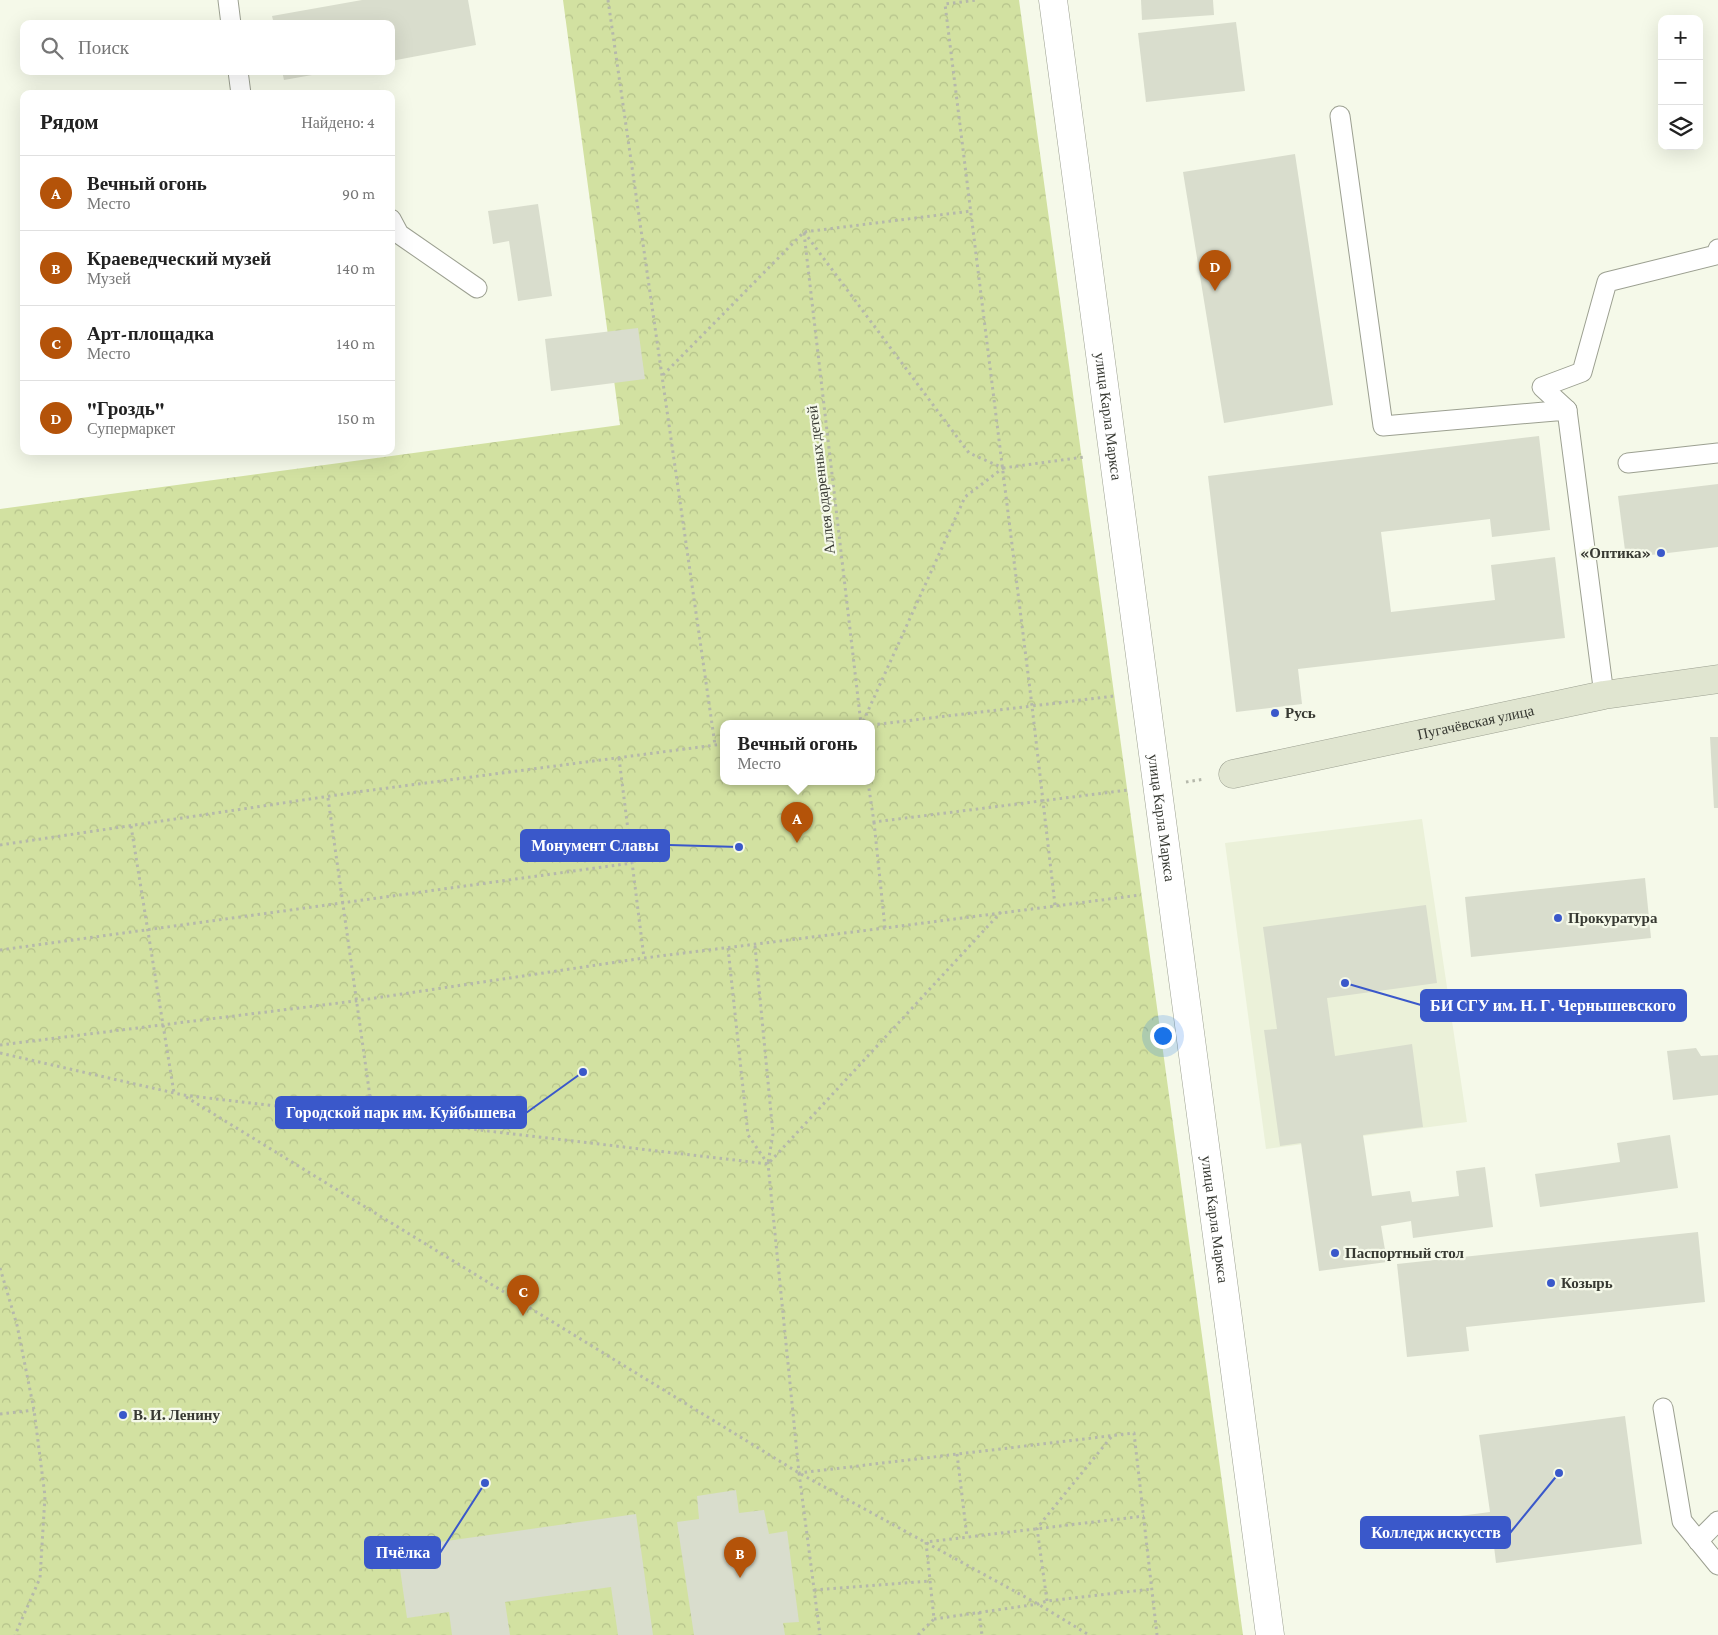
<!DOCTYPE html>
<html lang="ru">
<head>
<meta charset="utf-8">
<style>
	body { margin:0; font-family:"Crimson Pro",serif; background:#f6f6f6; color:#222 }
	.controls { position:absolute; right:15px; top:15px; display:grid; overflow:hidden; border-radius:10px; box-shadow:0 5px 20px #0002 }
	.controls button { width:45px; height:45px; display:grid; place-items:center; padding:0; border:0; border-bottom:1px solid #e0e0e0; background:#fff; color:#222; font:25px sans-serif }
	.you { position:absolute; left:1162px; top:1035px; width:18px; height:18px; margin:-12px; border:4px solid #fff; border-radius:50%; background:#1a73e8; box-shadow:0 0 0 8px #1a73e833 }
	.badge { display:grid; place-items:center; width:32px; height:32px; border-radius:50%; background:#b45309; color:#fff; font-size:16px; font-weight:700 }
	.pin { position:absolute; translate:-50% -41px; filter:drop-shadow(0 1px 2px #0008) }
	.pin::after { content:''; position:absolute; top:26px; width:18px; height:15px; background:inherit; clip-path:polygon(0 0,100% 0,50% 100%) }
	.popup { position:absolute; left:720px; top:720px; width:155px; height:65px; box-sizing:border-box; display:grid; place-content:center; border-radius:10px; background:#fff; filter:drop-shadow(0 1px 4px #0005); font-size:16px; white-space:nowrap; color:#767676 }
	.popup b { font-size:19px; color:#222 }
	.popup::after { content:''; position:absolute; left:50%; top:100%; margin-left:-10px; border:10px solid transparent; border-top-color:#fff }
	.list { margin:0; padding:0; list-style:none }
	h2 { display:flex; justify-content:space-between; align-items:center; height:65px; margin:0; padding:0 20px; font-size:21px }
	h2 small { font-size:16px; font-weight:400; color:#767676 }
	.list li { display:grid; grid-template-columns:32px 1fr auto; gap:15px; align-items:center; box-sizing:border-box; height:75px; padding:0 20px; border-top:1px solid #e0e0e0 }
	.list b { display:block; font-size:19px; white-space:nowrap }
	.list p { margin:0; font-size:16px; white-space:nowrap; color:#767676 }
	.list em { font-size:16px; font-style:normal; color:#767676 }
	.icon { flex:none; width:28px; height:28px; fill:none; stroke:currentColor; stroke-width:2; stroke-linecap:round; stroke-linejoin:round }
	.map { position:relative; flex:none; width:1718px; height:1635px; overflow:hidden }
	.search { position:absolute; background:#fff; box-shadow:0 5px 20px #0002; left:20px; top:20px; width:375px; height:55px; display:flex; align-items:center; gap:12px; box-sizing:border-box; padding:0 18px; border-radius:10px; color:#767676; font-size:19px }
	.panel { position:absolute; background:#fff; box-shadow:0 5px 20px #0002; left:20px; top:90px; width:375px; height:365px; border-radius:10px }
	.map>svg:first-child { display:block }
</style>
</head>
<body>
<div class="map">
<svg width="1718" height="1635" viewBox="0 0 1718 1635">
	<defs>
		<pattern id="park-crowns" width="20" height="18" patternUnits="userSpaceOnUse" patternTransform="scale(1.25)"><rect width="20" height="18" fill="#d2e1a1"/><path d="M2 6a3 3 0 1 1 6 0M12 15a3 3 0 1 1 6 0" fill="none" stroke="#b5c28b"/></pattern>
	</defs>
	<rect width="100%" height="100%" fill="#f5f9e9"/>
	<polygon fill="#ebf1d9" points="1422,819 1467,1122 1266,1149 1225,843"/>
	<path fill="url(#park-crowns)" fill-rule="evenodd" d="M563 0H1019L1243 1635H0V509L620 425ZM723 724H871V782H723Z"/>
	<g fill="#d9ddcd">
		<polygon points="362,0 468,0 476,45 391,61 391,24 274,24 272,16"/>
		<polygon points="1141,0 1213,0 1214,15 1142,20"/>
		<polygon points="1236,22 1245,91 1146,102 1138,33"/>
		<polygon points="282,71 329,71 329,72 284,80"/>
		<polygon points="1295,154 1333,405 1224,423 1183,172"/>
		<polygon points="538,204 552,296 518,301 509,241 493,244 488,211"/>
		<polygon points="638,328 645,379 551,391 545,339"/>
		<polygon points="1539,436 1550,530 1492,537 1490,519 1381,532 1391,612 1495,600 1491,565 1555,557 1565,638 1298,669 1302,704 1236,712 1208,476"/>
		<polygon points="1718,484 1718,547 1626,558 1618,496"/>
		<polygon points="1710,737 1718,737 1718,808 1714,808"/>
		<polygon points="1645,878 1651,938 1471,957 1465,897"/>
		<polygon points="1426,905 1437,983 1327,998 1335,1056 1412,1044 1423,1127 1363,1135 1372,1196 1410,1191 1412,1202 1459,1196 1456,1171 1485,1167 1493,1227 1413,1238 1411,1221 1381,1226 1387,1262 1319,1271 1301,1143 1280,1146 1264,1030 1277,1029 1263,927"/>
		<polygon points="1696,1048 1701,1056 1718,1055 1718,1095 1673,1100 1667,1051"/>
		<polygon points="1670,1135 1678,1188 1540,1207 1535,1174 1620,1162 1617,1143"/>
		<polygon points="1698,1232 1705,1302 1466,1327 1469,1351 1407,1357 1397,1264"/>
		<polygon points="1625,1416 1642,1544 1496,1563 1493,1538 1447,1543 1444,1518 1490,1512 1479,1435"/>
		<polygon points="736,1490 739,1513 764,1510 769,1534 787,1531 799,1622 783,1623 785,1635 694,1635 677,1522 699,1519 697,1496"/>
		<polygon points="636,1514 653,1635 618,1635 611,1587 505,1602 510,1635 452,1635 449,1612 407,1618 397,1548"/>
	</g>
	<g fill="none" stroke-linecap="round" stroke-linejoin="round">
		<defs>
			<g id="lane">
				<polyline points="228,0 231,24"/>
				<polyline points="238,71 241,94"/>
				<polyline points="1340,116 1383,426 1567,410 1604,695"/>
				<polyline points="391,219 399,234 477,288"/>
				<polyline points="1567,410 1542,387 1582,372 1607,282 1716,255 1718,249"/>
				<polyline points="1628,463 1718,453"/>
				<polyline points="1663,1408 1682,1521 1718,1565"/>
				<polyline points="1698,1541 1718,1521"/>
			</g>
			<g id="street">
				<path id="s1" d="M1053 0 1270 1635"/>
			</g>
			<g id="secondary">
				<path id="s2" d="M1233 774 1604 695 1718 679"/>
			</g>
		</defs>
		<use href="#lane" stroke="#9ca091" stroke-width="21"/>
		<use href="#street" stroke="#9ca091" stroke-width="29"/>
		<use href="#secondary" stroke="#9ca091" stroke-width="29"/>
		<g stroke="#b5b8ab" stroke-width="3" stroke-dasharray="2.5 4" stroke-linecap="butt">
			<polyline points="608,0 715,745"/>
			<polyline points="804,232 969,453 1003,468 965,497 862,724"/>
			<polyline points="804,233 861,724"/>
			<polyline points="663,375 804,232 971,211"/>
			<polyline points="1003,468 1084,457"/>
			<polyline points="871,725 1032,706 945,4 977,0"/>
			<polyline points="619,758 644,958"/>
			<polyline points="868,782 874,822 1128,790"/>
			<polyline points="1186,782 1205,779"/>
			<polyline points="328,798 373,1118"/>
			<polyline points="874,822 885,928 1140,895"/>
			<polyline points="131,826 174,1093"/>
			<polyline points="0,845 357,792 723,744"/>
			<polyline points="1055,905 1032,706 1114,696"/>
			<polyline points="755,946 773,1134 768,1163"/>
			<polyline points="728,948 748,1135 768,1164 799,1473 1134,1433 1157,1635"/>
			<polyline points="0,950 632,863"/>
			<polyline points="0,1045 355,1001 644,958 885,928"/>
			<polyline points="0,1053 183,1095 768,1164 1001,912"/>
			<polyline points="186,1097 799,1473 1038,1604 1089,1635"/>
			<polyline points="0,1268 17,1325 34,1410 45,1496 40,1578 15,1635"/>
			<polyline points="0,1414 34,1410"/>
			<polyline points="957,1454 967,1537"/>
			<polyline points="799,1473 820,1635"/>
			<polyline points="814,1590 930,1581"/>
			<polyline points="1047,1601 1037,1528 1112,1436"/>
			<polyline points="979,1612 982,1635"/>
			<polyline points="934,1619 1038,1604 1047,1601 1152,1589"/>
			<polyline points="918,1635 934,1619 926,1542 1144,1516"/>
		</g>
		<use href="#lane" stroke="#fff" stroke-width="19"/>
		<use href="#street" stroke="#fff" stroke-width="28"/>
		<use href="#secondary" stroke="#e0e5d0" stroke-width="28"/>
	</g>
	<g fill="#3a58ca" stroke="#f5f9e9" stroke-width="2">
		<circle cx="1661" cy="553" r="5"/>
		<circle cx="1275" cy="713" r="5"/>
		<circle cx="1558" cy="918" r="5"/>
		<circle cx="1335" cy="1253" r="5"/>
		<circle cx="1551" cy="1283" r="5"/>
		<circle cx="123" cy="1415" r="5"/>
	</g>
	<g text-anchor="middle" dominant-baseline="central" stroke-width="4.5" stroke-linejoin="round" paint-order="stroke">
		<g font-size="15" fill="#373932" stroke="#f5f9e9">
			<text stroke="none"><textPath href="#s1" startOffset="420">улица Карла Маркса</textPath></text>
			<text transform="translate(821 480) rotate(-97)">Аллея одаренных детей</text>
			<text stroke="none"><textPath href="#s2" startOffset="248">Пугачёвская улица</textPath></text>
			<text stroke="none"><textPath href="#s1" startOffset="825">улица Карла Маркса</textPath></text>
			<text stroke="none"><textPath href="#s1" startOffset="1230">улица Карла Маркса</textPath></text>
		</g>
		<g font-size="15" font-weight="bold" fill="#373932" stroke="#f5f9e9" text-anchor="start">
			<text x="1651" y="553" text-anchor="end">«Оптика»</text>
			<text x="1285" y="713">Русь</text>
			<text x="1568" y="918">Прокуратура</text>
			<text x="1345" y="1253">Паспортный стол</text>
			<text x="1561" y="1283">Козырь</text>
			<text x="133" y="1415">В. И. Ленину</text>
		</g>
	</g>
	<path fill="none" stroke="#3a58ca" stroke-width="2" d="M739 847L669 845M1345 983L1421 1005M583 1072L526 1113M1559 1473L1510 1533M485 1483L440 1553"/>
	<g fill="#3a58ca" stroke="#f5f9e9" stroke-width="2">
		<circle cx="739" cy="847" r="5"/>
		<circle cx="1345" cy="983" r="5"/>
		<circle cx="583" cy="1072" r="5"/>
		<circle cx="1559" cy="1473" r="5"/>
		<circle cx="485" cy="1483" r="5"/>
	</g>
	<g fill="#3a58ca" stroke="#3a58ca" stroke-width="2">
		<rect x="521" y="830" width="148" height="31" rx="5"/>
		<rect x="1421" y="990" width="265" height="31" rx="5"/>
		<rect x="276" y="1097" width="250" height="31" rx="5"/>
		<rect x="1361" y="1517" width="149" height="31" rx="5"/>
		<rect x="365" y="1537" width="75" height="31" rx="5"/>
	</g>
	<g font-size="16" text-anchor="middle" font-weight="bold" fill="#fff">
		<text x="595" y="851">Монумент Славы</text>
		<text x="1553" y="1011">БИ СГУ им. Н. Г. Чернышевского</text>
		<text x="401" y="1118">Городской парк им. Куйбышева</text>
		<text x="1436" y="1538">Колледж искусств</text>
		<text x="403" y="1558">Пчёлка</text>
	</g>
</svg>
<div class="controls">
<button>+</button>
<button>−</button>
<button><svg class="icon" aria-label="layers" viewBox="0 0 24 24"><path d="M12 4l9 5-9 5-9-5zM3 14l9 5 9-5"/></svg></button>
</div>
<div class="you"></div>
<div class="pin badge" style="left:797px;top:843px">A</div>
<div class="popup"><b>Вечный огонь</b>Место</div>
<div class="pin badge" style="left:740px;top:1578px">B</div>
<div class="pin badge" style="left:523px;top:1316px">C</div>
<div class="pin badge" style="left:1215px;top:291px">D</div>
<div class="search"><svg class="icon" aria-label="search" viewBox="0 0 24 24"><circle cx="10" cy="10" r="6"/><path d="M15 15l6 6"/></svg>Поиск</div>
<section class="panel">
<h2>Рядом<small>Найдено: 4</small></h2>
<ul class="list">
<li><span class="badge">A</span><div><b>Вечный огонь</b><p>Место</p></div><em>90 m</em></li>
<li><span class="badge">B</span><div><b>Краеведческий музей</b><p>Музей</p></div><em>140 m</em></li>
<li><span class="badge">C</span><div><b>Арт-площадка</b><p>Место</p></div><em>140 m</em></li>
<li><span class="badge">D</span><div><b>&quot;Гроздь&quot;</b><p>Супермаркет</p></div><em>150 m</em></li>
</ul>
</section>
</div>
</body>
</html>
